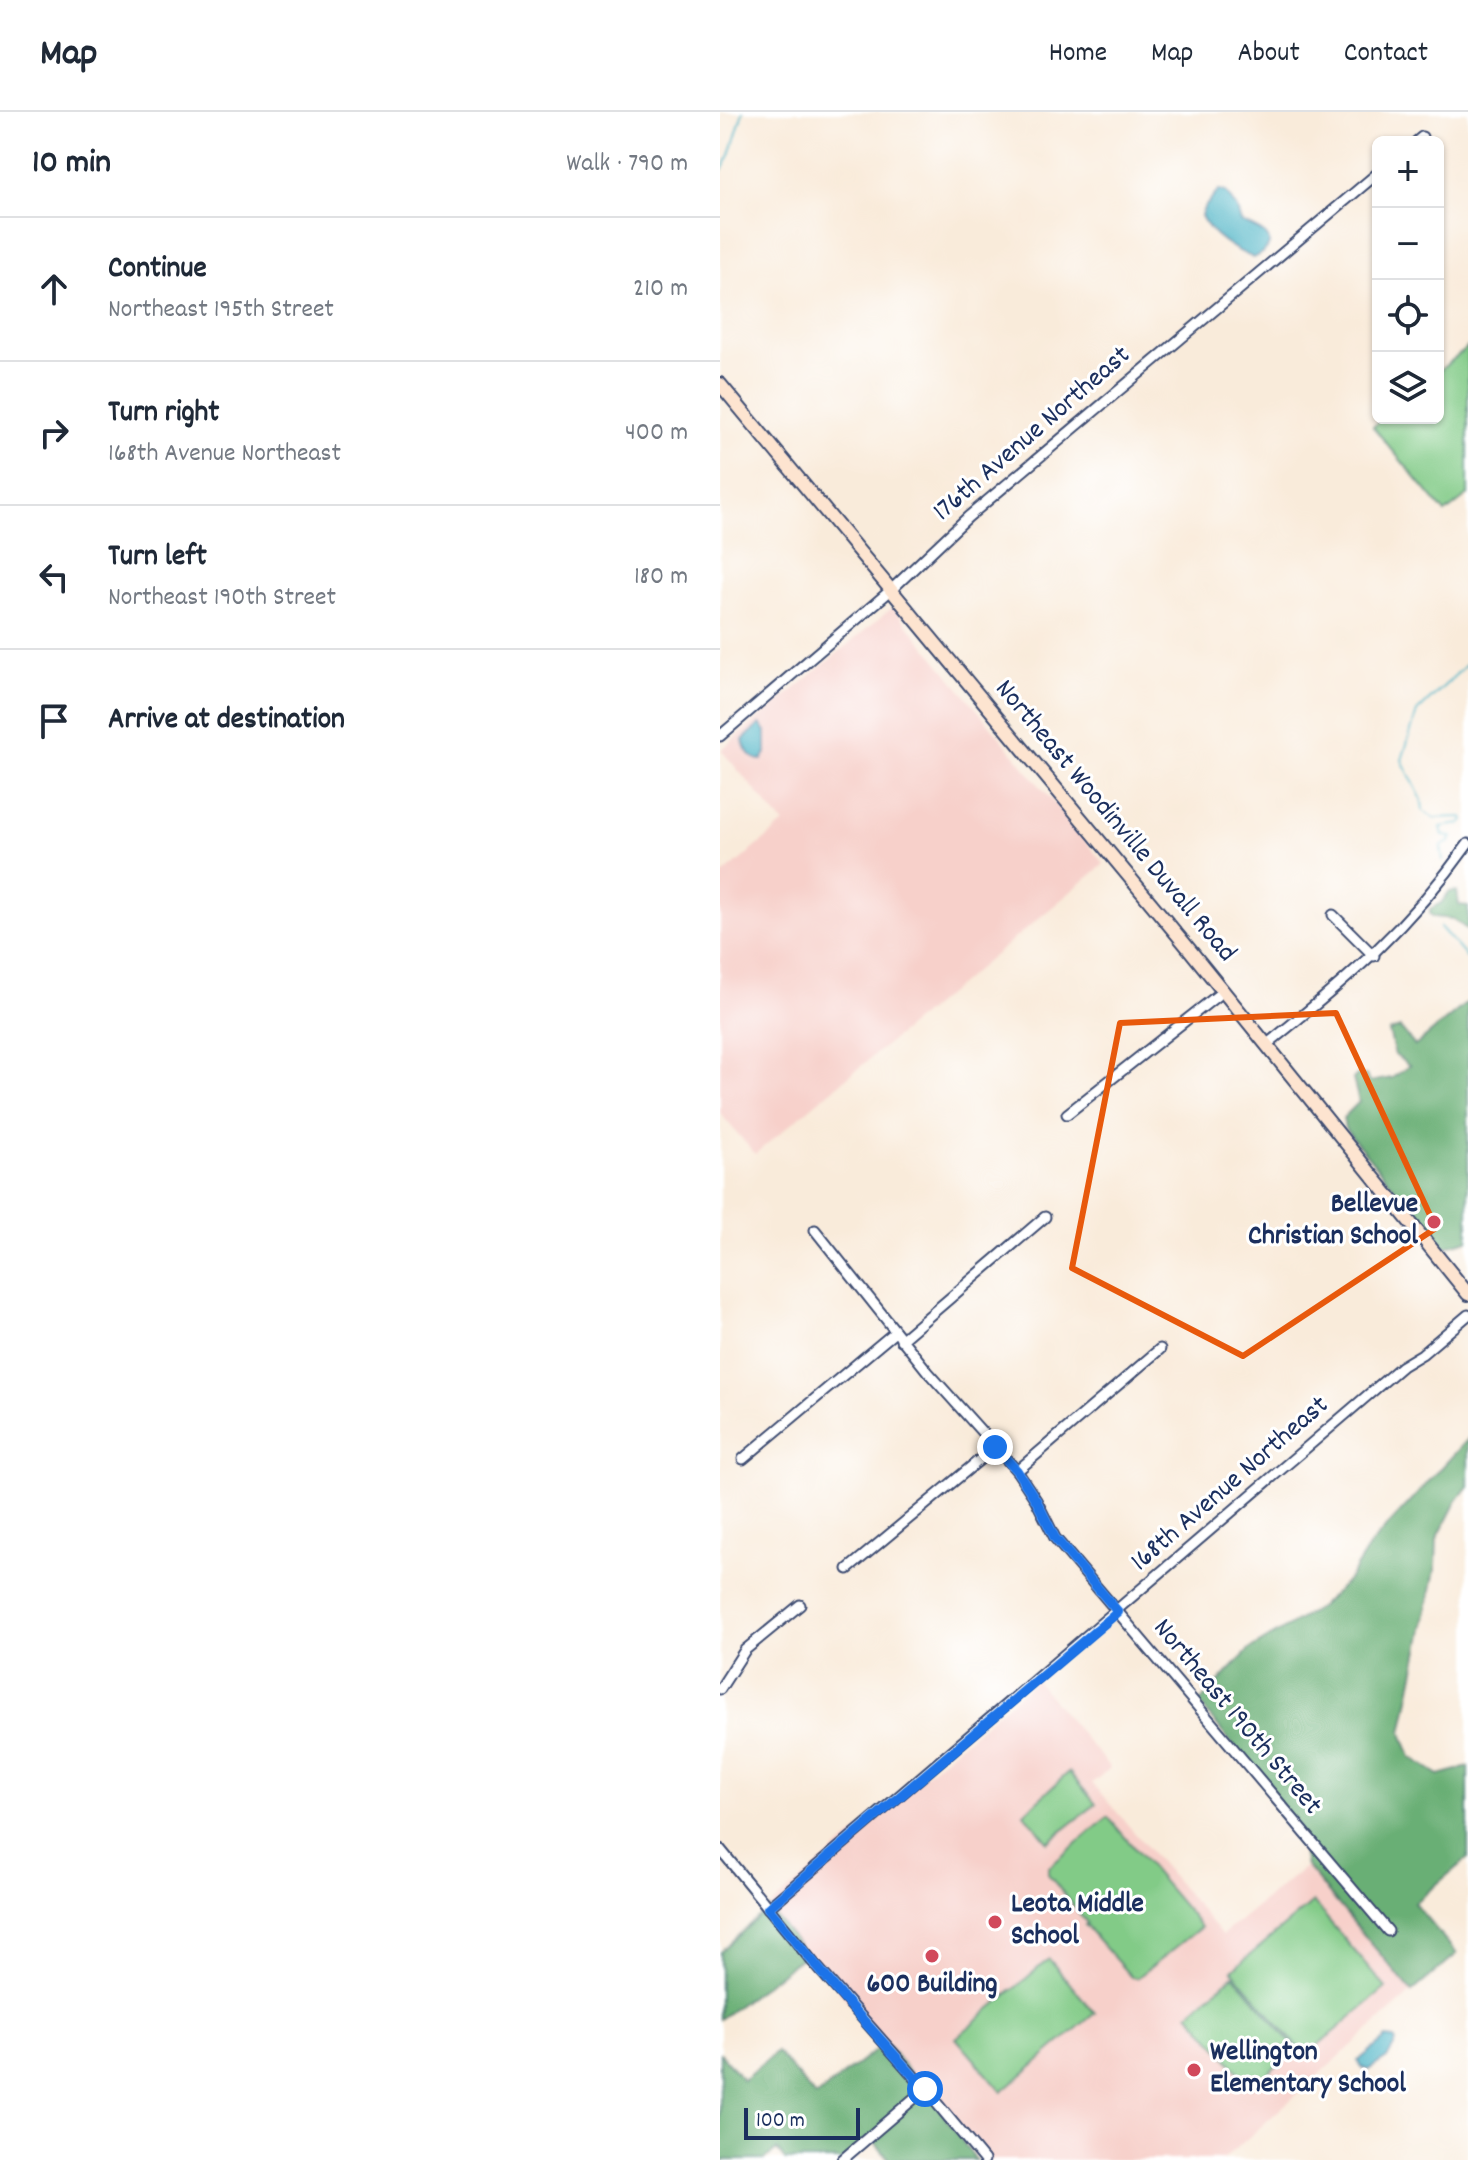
<!DOCTYPE html>
<html lang="en">
<head>
<meta charset="utf-8">
<style>
	body { margin:0; font-family:Dekko,sans-serif; background:#f6f6f7; color:#1f2937 }
	.controls { position:absolute; right:24px; top:24px; display:grid; overflow:hidden; border-radius:12px; box-shadow:0 2px 6px #0004 }
	.controls button { width:72px; height:72px; display:grid; place-items:center; padding:0; border:0; border-bottom:2px solid #e0e1e3; background:#fff; color:#1f2937; font:40px sans-serif }
	.scale { position:absolute; left:24px; bottom:20px; width:116px; box-sizing:border-box; padding-left:8px; border:4px solid #1b2f5e; border-top:0; font-size:22px; line-height:28px; white-space:nowrap; color:#1b2f5e; -webkit-text-stroke:6px #fff; paint-order:stroke }
	.stop { position:absolute; width:24px; height:24px; margin:-18px; border:6px solid #1a73e8; border-radius:50%; background:#fff }
	.stop.end { background:#1a73e8; border-color:#fff; box-shadow:0 2px 8px #0008 }
	.list { margin:0; padding:0; list-style:none }
	h2 { display:flex; justify-content:space-between; align-items:center; height:104px; margin:0; padding:0 32px; font-size:34px }
	h2 small { font-size:26px; font-weight:400; color:#747a83 }
	.list li { display:grid; grid-template-columns:52px 1fr auto; gap:24px; align-items:center; box-sizing:border-box; height:144px; padding:0 32px; border-top:2px solid #e0e1e3 }
	.list b { display:block; font-size:30px; white-space:nowrap }
	.list p { margin:0; font-size:26px; white-space:nowrap; color:#747a83 }
	.list em { font-size:26px; font-style:normal; color:#747a83 }
	.icon { flex:none; width:44px; height:44px; fill:none; stroke:currentColor; stroke-width:2; stroke-linecap:round; stroke-linejoin:round }
	.map { position:relative; flex:none; width:748px; height:2048px; overflow:hidden }
	header { display:flex; align-items:center; gap:48px; box-sizing:border-box; height:112px; padding:0 40px; background:#fff; border-bottom:2px solid #e0e1e3 }
	header strong { font-size:38px }
	nav { display:flex; gap:44px; margin-inline-start:auto; font-size:28px }
	main { display:flex }
	aside { flex:1; background:#fff }
	.map>svg:first-child { display:block }
</style>
</head>
<body>
<header>
<strong>Map</strong>
<nav><a>Home</a><a>Map</a><a>About</a><a>Contact</a></nav>
</header>
<main>
<aside>
<h2>10 min<small>Walk · 790 m</small></h2>
<ul class="list">
<li><svg class="icon" aria-label="ahead" viewBox="0 0 24 24"><path d="M12 20V5M6 11l6-6 6 6"/></svg><div><b>Continue</b><p>Northeast 195th Street</p></div><em>210 m</em></li>
<li><svg class="icon" aria-label="right" viewBox="0 0 24 24"><path d="M7 20v-9h11M14 6l5 5-5 5"/></svg><div><b>Turn right</b><p>168th Avenue Northeast</p></div><em>400 m</em></li>
<li><svg class="icon" aria-label="left" viewBox="0 0 24 24"><path d="M17 20v-9H6M10 6l-5 5 5 5"/></svg><div><b>Turn left</b><p>Northeast 190th Street</p></div><em>180 m</em></li>
<li><svg class="icon" aria-label="arrive" viewBox="0 0 24 24"><path d="M6 21V4h12l-3 4 3 4H6"/></svg><div><b>Arrive at destination</b></div></li>
</ul>
</aside>
<div class="map">
<svg width="748" height="2048" viewBox="0 0 748 2048">
	<rect width="100%" height="100%" fill="#fff"/>
	<filter id="ink" filterUnits="userSpaceOnUse"><feTurbulence type="fractalNoise" baseFrequency=".0125" numOctaves="2"/><feDisplacementMap in="SourceGraphic" scale="16" xChannelSelector="R" yChannelSelector="G"/><feConvolveMatrix kernelMatrix="1 2 1 2 8 2 1 2 1" color-interpolation-filters="sRGB"/></filter>
	<filter id="wash" filterUnits="userSpaceOnUse"><feTurbulence type="fractalNoise" baseFrequency=".006" numOctaves="4" result="noise"/><feDisplacementMap in="SourceGraphic" scale="32" xChannelSelector="R" yChannelSelector="G"/><feGaussianBlur stdDeviation="1.8" result="paint"/><feColorMatrix in="noise" values="0 0 0 0 0 0 0 0 0 0 0 0 0 0 0 0 0 1.4 0 .05"/><feComposite in="paint" operator="in"/></filter>
	<g filter="url(#wash)">
		<rect width="100%" height="100%" fill="#f9ebda"/>
		<g fill="#f7d0ca">
			<polygon points="173,495 384,752 35,1042 0,1001 0,765 64,712 1,638"/>
			<polygon points="316,1568 390,1656 372,1671 502,1823 586,1754 692,1880 503,2048 262,2048 48,1796"/>
		</g>
		<g fill="#82cb87" stroke="#4e7d72" stroke-width="2">
			<polygon points="748,235 748,383 725,401 653,315 663,306 718,306 718,260"/>
			<polygon points="349,1660 376,1692 328,1730 304,1701"/>
			<polygon points="388,1705 481,1815 417,1866 411,1865 365,1813 367,1811 328,1762 328,1756"/>
			<polygon points="593,1790 666,1876 585,1944 512,1858"/>
			<polygon points="329,1847 375,1901 282,1980 236,1926"/>
			<polygon points="514,1863 576,1937 531,1975 469,1901"/>
		</g>
		<g fill="#69af74" stroke="#426f69" stroke-width="2">
			<polygon points="737,779 739,793 748,794 748,818 733,807 714,805 710,802 710,797 721,791 729,780"/>
			<polygon points="748,890 748,1128 724,1135 625,1017 623,1006 639,990 633,967 637,963 646,963 649,970 672,966 689,954 675,943 669,920 680,916 695,934"/>
			<polygon points="748,1327 748,1374 736,1390 717,1427 716,1453 682,1621 691,1645 719,1663 748,1655 748,1746 694,1791 737,1842 692,1880 586,1754 577,1714 479,1591 529,1538 600,1495 628,1468 651,1432"/>
			<polygon points="48,1796 86,1842 0,1907 0,1840"/>
			<polygon points="165,1931 205,1977 256,2048 170,2048 150,2025 122,2048 65,2048 57,2038 44,2048 0,2048 0,1941 23,1968 57,1940 95,1985"/>
		</g>
		<g fill="#44b0c2" stroke="#307090" stroke-width="2">
			<path d="M499 78 506 80 517 97 521 110C540 118 566 128 534 146 514 138 491 124 481 104L484 96Z"/>
			<path d="M40 612 46 619V641L42 648C31 648 25 638 23 628Z"/>
			<polygon points="666,1926 674,1927 676,1930 667,1946 648,1958 641,1955 638,1949"/>
		</g>
		<g fill="none" stroke-linecap="round" stroke-linejoin="round">
			<g stroke="#44b0c2" stroke-width="2">
				<polyline points="0,61 10,43 23,0"/>
				<polyline points="723,749 721,735 730,729 732,725 723,723 721,715 740,712 744,708 743,705 714,706 703,699 702,688 682,648 697,600 748,551"/>
				<polyline points="720,815 748,847"/>
			</g>
		</g>
	</g>
	<g filter="url(#ink)">
		<g fill="none" stroke-linecap="round" stroke-linejoin="round">
			<defs>
				<g id="minor">
					<polyline points="696,30 702,25"/>
					<polyline points="0,624 171,478 248,405 658,61"/>
					<polyline points="613,803 654,844"/>
					<path d="M546 933C625 870 689 815 748 732"/>
					<polyline points="347,1002 503,879"/>
					<polyline points="95,1118 208,1260 297,1359 316,1388 335,1426 668,1819"/>
					<polyline points="181,1228 325,1105"/>
					<polyline points="23,1347 175,1220"/>
					<polyline points="297,1359 440,1237"/>
					<polyline points="128,1457 275,1335"/>
					<polyline points="0,1577 25,1538 80,1493"/>
					<polyline points="0,1737 92,1849 205,1977 264,2048"/>
					<polyline points="48,1796 682,1254 702,1242 748,1203"/>
					<polyline points="122,2048 205,1977"/>
				</g>
				<polyline id="secondary" points="0,272 465,832 748,1182"/>
			</defs>
			<use href="#minor" stroke="#3c4b71" stroke-width="13"/>
			<use href="#secondary" stroke="#3c4b71" stroke-width="16"/>
			<use href="#minor" stroke="#fff" stroke-width="9"/>
			<use href="#secondary" stroke="#fde4d0" stroke-width="12"/>
		</g>
	</g>
	<g fill="none" stroke-linecap="round" stroke-linejoin="round" filter="url(#ink)">
		<polyline stroke="#1a73e8" stroke-width="10" points="205,1977 126,1889 48,1796 398,1500 335,1426 316,1388 297,1359 275,1335"/>
	</g>
	<path fill="none" stroke="#e8590c" stroke-width="6" stroke-linejoin="round" d="M616 901 716 1116 523 1244 352 1156 400 911Z"/>
	<g fill="#d1495b" stroke="#fff" stroke-width="3">
		<circle cx="714" cy="1110" r="8"/>
		<circle cx="275" cy="1810" r="8"/>
		<circle cx="212" cy="1844" r="8"/>
		<circle cx="474" cy="1958" r="8"/>
	</g>
	<g text-anchor="middle" dominant-baseline="central" stroke-width="6" stroke-linejoin="round" paint-order="stroke">
		<g font-size="28" fill="#1b2f5e" stroke="#fff">
			<text transform="translate(313 323) rotate(-41)">176th Avenue Northeast</text>
			<text transform="translate(394 710) rotate(50)">Northeast Woodinville Duvall Road</text>
			<text transform="translate(511 1373) rotate(-41)">168th Avenue Northeast</text>
			<text transform="translate(516 1606) rotate(50)">Northeast 190th Street</text>
		</g>
		<g font-size="28" font-weight="bold" fill="#1b2f5e" stroke="#fff" text-anchor="start">
			<text x="698" y="1094" text-anchor="end">Bellevue<tspan x="698" dy="32">Christian School</tspan></text>
			<text x="291" y="1794">Leota Middle<tspan x="291" dy="32">School</tspan></text>
			<text x="212" y="1874" text-anchor="middle">600 Building</text>
			<text x="490" y="1942">Wellington<tspan x="490" dy="32">Elementary School</tspan></text>
		</g>
	</g>
</svg>
<div class="controls">
<button>+</button>
<button>−</button>
<button><svg class="icon" aria-label="locate" viewBox="0 0 24 24"><circle cx="12" cy="12" r="6"/><path d="M12 2v4M12 18v4M2 12h4M18 12h4"/></svg></button>
<button><svg class="icon" aria-label="layers" viewBox="0 0 24 24"><path d="M12 4l9 5-9 5-9-5zM3 14l9 5 9-5"/></svg></button>
</div>
<div class="scale">100 m</div>
<div class="stop" style="left:205px;top:1977px"></div>
<div class="stop end" style="left:275px;top:1335px"></div>
</div>
</main>
</body>
</html>
